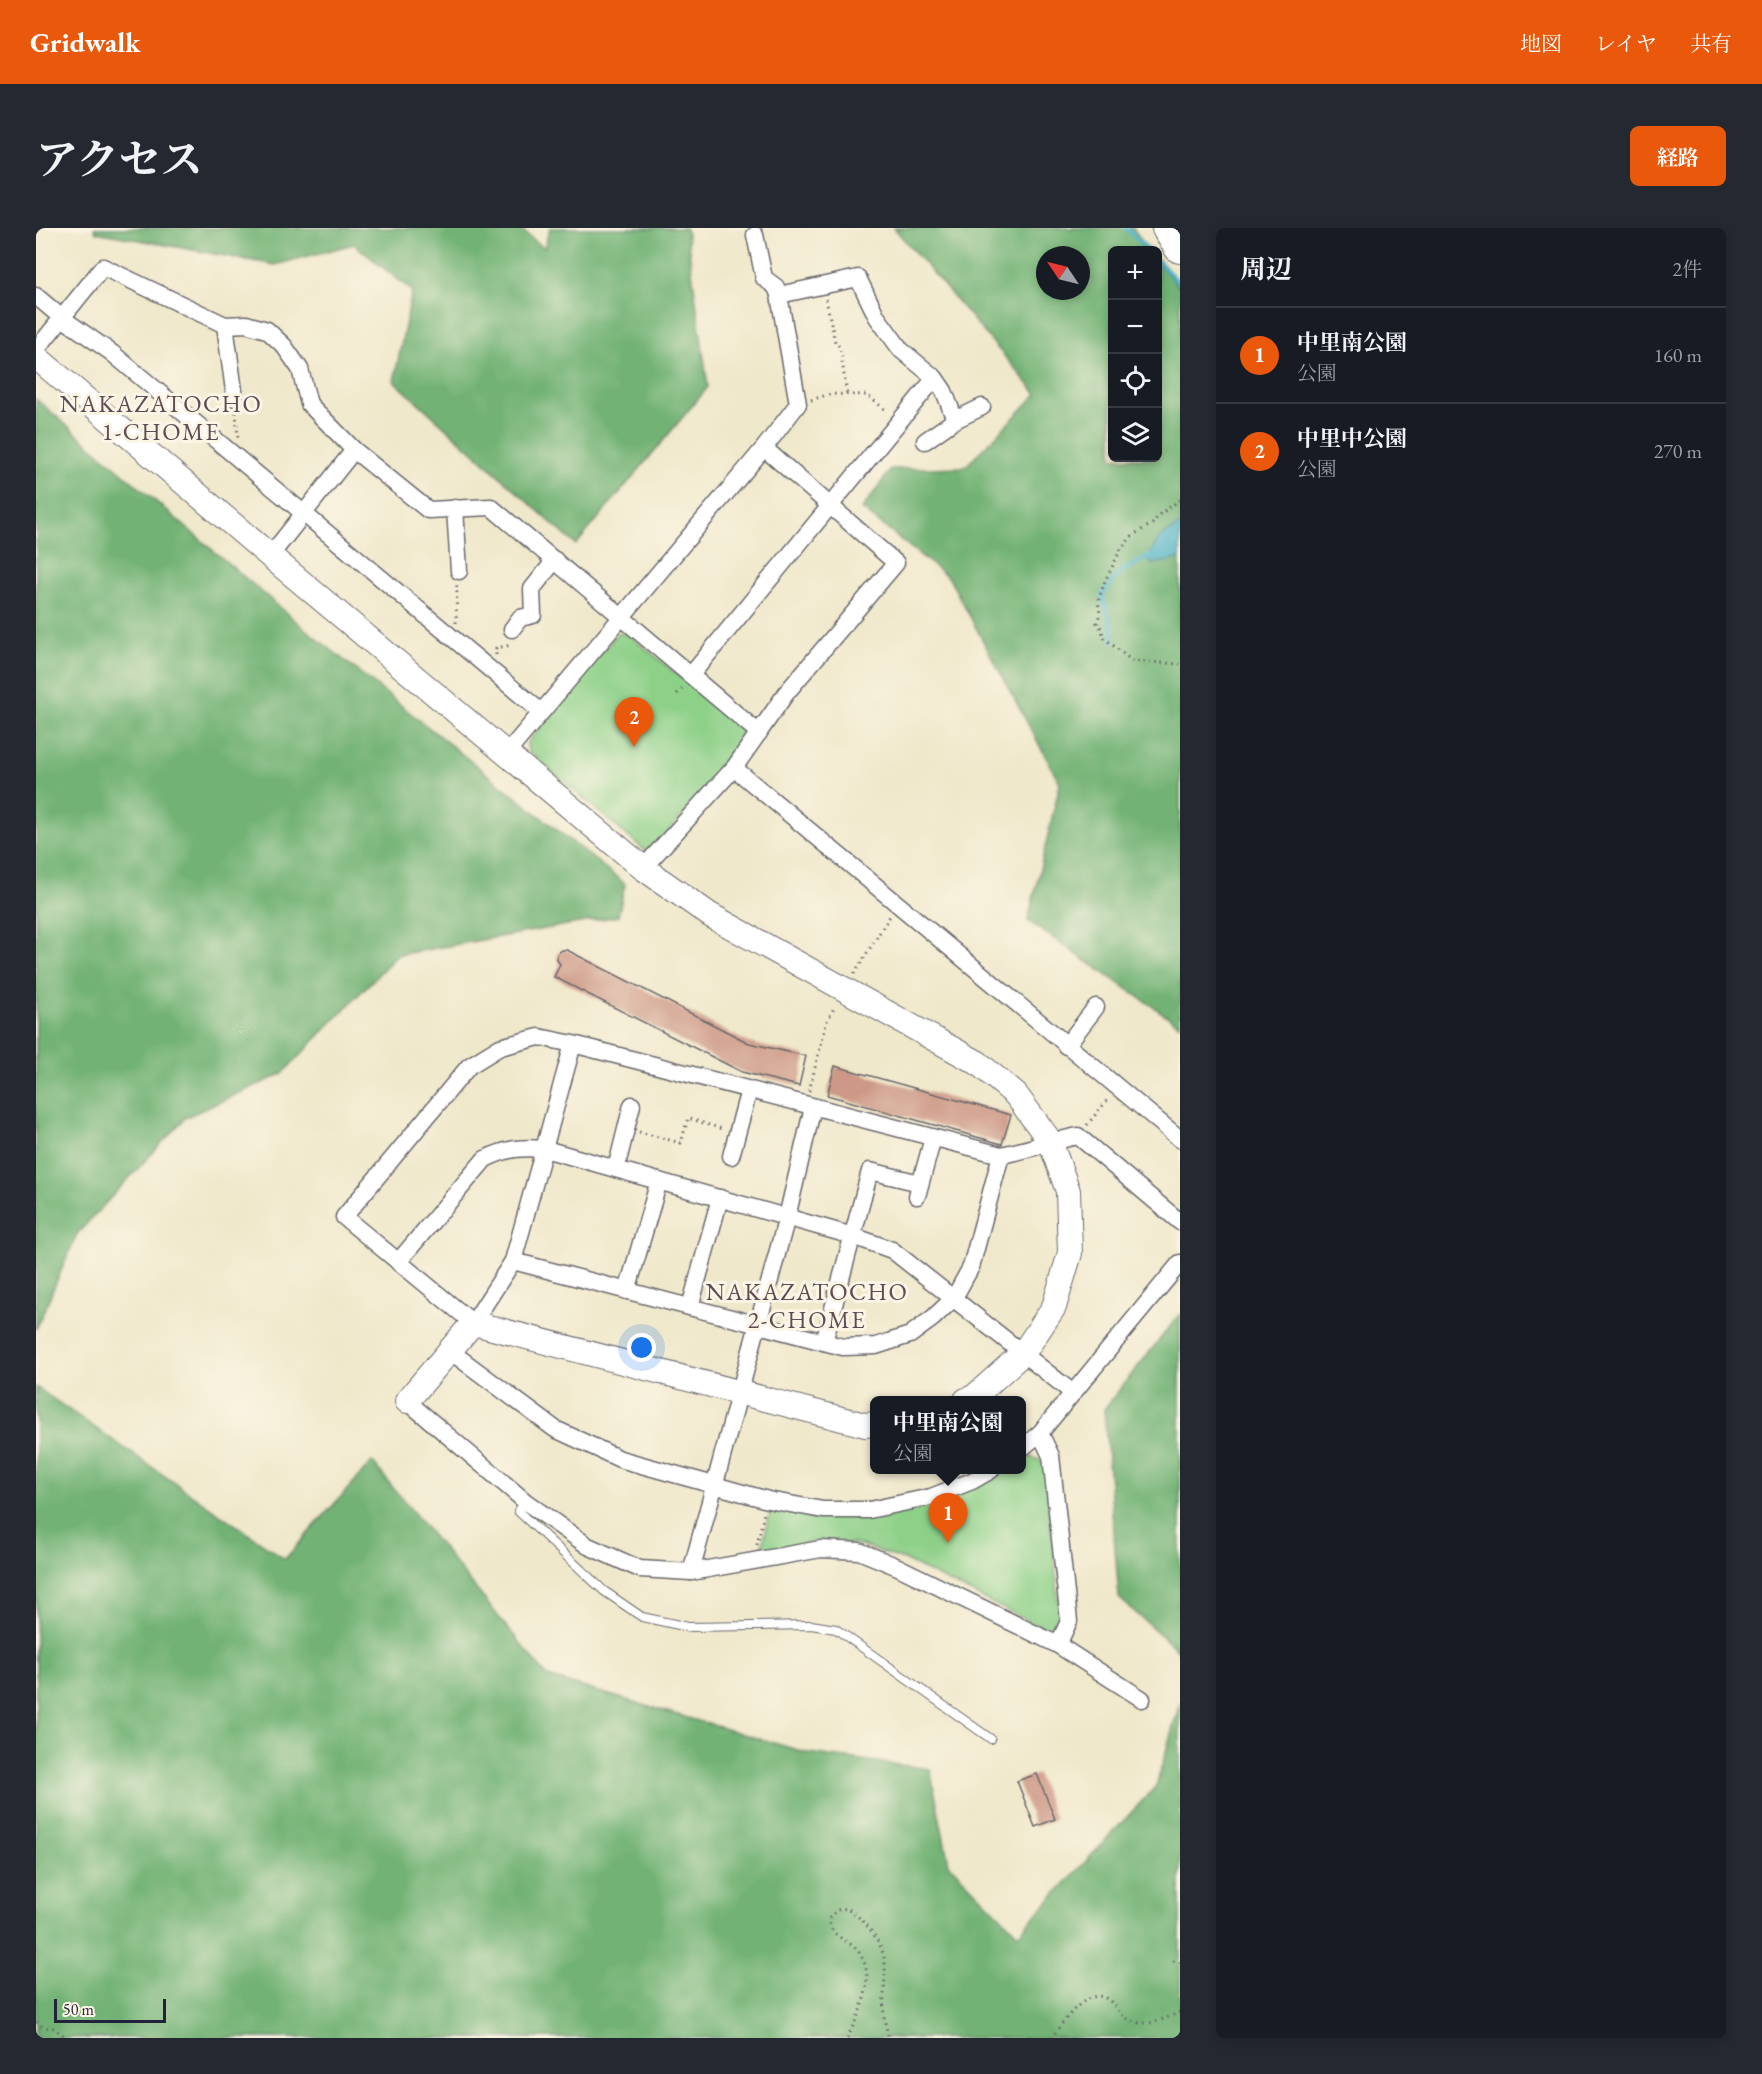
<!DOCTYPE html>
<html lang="ja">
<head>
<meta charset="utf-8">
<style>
	body { margin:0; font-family:"EB Garamond","Noto Serif JP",serif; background:#242831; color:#f1f3f6 }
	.controls { position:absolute; right:18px; top:18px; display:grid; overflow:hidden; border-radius:9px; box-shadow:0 3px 9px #0003 }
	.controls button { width:54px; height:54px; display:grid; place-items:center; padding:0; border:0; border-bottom:2px solid #363941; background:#171b24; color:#f1f3f6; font:30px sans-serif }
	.compass { position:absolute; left:1000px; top:18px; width:54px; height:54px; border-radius:50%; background:#171b24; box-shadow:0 3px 9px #0003; rotate:305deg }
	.scale { position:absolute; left:18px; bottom:15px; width:112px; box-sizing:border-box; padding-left:6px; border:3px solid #22223b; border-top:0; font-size:16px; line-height:21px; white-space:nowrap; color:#22223b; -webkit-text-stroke:4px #fcf5e5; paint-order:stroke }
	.you { position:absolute; left:606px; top:1120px; width:21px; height:21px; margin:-15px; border:4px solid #fff; border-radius:50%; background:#1a73e8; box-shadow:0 0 0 9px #1a73e833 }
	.badge { display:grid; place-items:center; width:39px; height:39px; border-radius:50%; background:#ea580c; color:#fff; font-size:20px; font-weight:700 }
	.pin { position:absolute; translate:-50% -50px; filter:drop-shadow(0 2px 3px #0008) }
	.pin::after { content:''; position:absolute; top:32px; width:21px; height:18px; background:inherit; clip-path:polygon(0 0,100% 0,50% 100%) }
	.popup { position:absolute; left:834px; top:1168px; width:156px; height:78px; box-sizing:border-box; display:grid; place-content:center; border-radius:9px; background:#171b24; filter:drop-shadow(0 2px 4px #0005); font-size:20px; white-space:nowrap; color:#9ea1a6 }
	.popup b { font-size:22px; color:#f1f3f6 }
	.popup::after { content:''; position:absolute; left:50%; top:100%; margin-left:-12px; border:12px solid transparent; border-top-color:#171b24 }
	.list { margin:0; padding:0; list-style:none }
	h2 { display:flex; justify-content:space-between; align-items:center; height:78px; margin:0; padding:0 24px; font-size:26px }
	h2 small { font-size:20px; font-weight:400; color:#9ea1a6 }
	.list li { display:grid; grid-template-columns:39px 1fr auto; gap:18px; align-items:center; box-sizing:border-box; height:96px; padding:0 24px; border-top:2px solid #363941 }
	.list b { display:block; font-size:22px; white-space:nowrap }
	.list p { margin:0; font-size:20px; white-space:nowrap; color:#9ea1a6 }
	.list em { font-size:20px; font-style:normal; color:#9ea1a6 }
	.icon { flex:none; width:33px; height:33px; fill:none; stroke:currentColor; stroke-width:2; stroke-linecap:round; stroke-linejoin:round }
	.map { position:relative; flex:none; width:1144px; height:1810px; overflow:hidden; border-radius:9px }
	header { display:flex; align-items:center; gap:36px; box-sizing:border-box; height:84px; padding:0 30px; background:#ea580c; color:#fff }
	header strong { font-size:28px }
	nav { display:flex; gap:33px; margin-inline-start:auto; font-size:21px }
	.intro { display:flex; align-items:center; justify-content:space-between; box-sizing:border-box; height:144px; padding:0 36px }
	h1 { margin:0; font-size:42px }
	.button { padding:15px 27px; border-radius:9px; background:#ea580c; color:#fff; font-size:21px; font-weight:700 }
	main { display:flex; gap:36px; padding:0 36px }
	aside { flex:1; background:#171b24; border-radius:9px; box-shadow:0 3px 9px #0003 }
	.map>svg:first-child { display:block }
</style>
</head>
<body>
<header>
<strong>Gridwalk</strong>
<nav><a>地図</a><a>レイヤ</a><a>共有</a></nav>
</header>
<div class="intro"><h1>アクセス</h1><a class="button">経路</a></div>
<main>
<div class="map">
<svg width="1144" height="1810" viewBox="0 0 1144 1810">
	<rect width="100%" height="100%" fill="#fcf5e5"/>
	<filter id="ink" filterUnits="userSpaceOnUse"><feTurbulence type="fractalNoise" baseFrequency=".0167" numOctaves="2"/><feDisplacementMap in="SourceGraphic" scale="12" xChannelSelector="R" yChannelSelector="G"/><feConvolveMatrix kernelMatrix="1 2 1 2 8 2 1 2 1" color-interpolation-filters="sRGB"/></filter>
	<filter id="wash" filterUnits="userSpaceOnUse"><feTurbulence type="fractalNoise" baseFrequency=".008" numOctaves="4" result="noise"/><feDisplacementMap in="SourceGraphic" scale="24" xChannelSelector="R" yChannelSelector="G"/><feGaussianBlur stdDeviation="1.35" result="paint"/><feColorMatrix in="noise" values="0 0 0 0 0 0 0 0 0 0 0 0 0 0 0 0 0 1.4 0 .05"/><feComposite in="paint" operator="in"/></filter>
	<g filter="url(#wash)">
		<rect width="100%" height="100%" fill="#f0e8cb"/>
		<g fill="#8dd088" stroke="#587962" stroke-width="1.5">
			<polygon points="582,405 592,406 710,503 712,513 613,626 492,523 491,515"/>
			<polygon points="986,1226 1009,1234 1025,1399 1017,1405 868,1332 825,1317 785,1313 725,1323 734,1285 742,1280 789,1289 942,1257 968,1242 986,1242"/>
		</g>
		<g fill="#72b274" stroke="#4a6a58" stroke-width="1.5" fill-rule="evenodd">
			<polygon points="58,0 483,0 508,20 514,0 650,0 672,159 540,317 358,153 376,63 318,16 239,37 60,4"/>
			<path d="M858 0H1097L1112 22H1076V230H1122V35L1144 60V797L992 693 1024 555 913 350 826 281 855 241 929 239 1001 166ZM1009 27H1045V63H1009Z"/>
			<polygon points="0,171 269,401 589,656 582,688 361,727 246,846 150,889 41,1006 0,1101"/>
			<polygon points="1144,1086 1144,1424 1083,1370 1068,1181"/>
			<polygon points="0,1159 249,1331 336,1234 512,1449 772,1525 894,1541 913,1636 982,1706 1120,1558 1144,1475 1144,1810 0,1810"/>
		</g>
		<polygon fill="#47b0c6" stroke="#346980" stroke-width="1.5" points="1144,297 1144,331 1117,336 1111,332 1123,310"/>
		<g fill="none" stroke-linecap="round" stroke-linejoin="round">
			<g stroke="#47b0c6" stroke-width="4.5">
				<polyline points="1090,0 1112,22"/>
				<polyline points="1122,33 1144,56"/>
				<polyline points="1077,413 1075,396 1066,367 1084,344 1118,326"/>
			</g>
		</g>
		<g id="blocks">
			<g fill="#cd9986">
				<polygon points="526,722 531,722 713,815 770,828 763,858 706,844 518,749 524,736 521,732 521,726"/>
				<polygon points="799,838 975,887 966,916 791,867"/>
				<polygon points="1001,1546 1019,1591 999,1599 981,1553"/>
			</g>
		</g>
	</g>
	<g filter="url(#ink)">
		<use href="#blocks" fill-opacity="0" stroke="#6a676d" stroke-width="1.5"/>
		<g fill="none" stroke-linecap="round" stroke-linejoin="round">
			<defs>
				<polyline id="lane" points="490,1274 482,1283 568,1363 606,1389 652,1399 775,1397 800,1401 955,1511"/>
				<g id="street">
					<polyline points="719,7 728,50 740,59 743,67"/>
					<polyline points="0,68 26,90 76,125 505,484"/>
					<polyline points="189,97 199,170"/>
					<polyline points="0,122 67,39 189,97 210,96 231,102 248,118 264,141 273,176 318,222 392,282 455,279 723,505"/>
					<polyline points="899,150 908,163 919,192"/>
					<polyline points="889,213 919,192 946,179"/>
					<polyline points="419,280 423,343"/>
					<polyline points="234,328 318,222"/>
					<polyline points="476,401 484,390 497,387 496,361 519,332"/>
					<polyline points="471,525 728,220 762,176 743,67 822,50 841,89 865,122 899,150 655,447"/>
					<polyline points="698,540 1144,911"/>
					<polyline points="607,640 698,540 751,464 860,335 728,220"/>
					<path d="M537 816 477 1033 437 1095 308 989 433 838 464 819 503 809 537 816 965 927C991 922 1016 913 1042 908L1144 994"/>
					<polyline points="1030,818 1060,779"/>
					<polyline points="695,928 713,862"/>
					<polyline points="580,941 596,877"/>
					<polyline points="881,968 897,910"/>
					<polyline points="477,1033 807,1119 840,1118 874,1107 897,1090 918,1070 935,1039 965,927"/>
					<path d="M362 1034 449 931C472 920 484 919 509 921L817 1008 856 1022 1037 1165"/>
					<polyline points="591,1063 623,953"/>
					<polyline points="654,1079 684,970"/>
					<polyline points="788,1114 834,943 884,955"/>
					<polyline points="414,1123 519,1201 584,1231 732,1272 787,1282 833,1282 895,1269 936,1253 955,1242"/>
					<polyline points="371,1173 490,1274 552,1318 604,1341 655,1344 785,1321 823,1323 862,1339 1022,1417 1106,1471"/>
					<polyline points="1004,1205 1015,1228 1033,1393 1022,1417"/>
					<polyline points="986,1220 1004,1205 1144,1035"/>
					<polyline points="655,1344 751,989 777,879"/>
				</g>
				<g id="secondary">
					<polyline points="0,129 234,328 607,640 674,687 942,835 980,867 1014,913 1032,963 1034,1025 1018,1079 988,1124 938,1169 930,1172"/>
					<polyline points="371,1173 437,1095 829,1197 838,1196"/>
				</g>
				<polyline id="highway" points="1132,0 1144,19"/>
			</defs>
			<use href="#lane" stroke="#6a676d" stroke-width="10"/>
			<use href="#street" stroke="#6a676d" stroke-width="19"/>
			<use href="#secondary" stroke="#6a676d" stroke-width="26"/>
			<use href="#highway" stroke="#6a676d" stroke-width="34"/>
			<g stroke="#6a676d" stroke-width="3" stroke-dasharray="1.5 4.5" stroke-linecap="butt">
				<polyline points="790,71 799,114 804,119 811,167"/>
				<polyline points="775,172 794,166 831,167 852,184"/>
				<polyline points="200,184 202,210"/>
				<polyline points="1144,272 1124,286 1116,296 1097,307 1085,321 1069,353 1062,374 1064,385 1061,395 1066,401 1067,409 1096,433 1144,436"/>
				<polyline points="420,395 421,356"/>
				<polyline points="460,427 460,420 476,417"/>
				<polyline points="641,466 647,459"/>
				<polyline points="818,746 854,688"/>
				<polyline points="773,863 791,793 799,778"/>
				<polyline points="1051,897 1073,870"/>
				<polyline points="603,904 645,915 652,890 686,901"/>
				<polyline points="721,1317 728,1285"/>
				<polyline points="1137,1733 1144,1735"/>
				<polyline points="0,1794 7,1799 18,1800 31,1810"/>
				<path d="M811 1810C823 1787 841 1752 824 1726 814 1709 792 1712 794 1689L801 1682 811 1680C828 1691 848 1715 849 1736 850 1765 843 1779 853 1810"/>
				<path d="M1015 1810C1027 1795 1053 1753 1075 1774 1083 1782 1087 1791 1100 1794 1116 1798 1130 1790 1144 1784"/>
			</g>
			<use href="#lane" stroke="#fff" stroke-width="8"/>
			<use href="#street" stroke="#fff" stroke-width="16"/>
			<use href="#secondary" stroke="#fff" stroke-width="24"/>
			<use href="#highway" stroke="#fff" stroke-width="32"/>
		</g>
	</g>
	<g text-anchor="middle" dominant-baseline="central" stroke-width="6" stroke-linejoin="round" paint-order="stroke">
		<g font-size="24" letter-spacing="1.5" fill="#5e4c55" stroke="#fcf5e5">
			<text x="125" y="175">NAKAZATOCHO<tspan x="125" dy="28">1-CHOME</tspan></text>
			<text x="771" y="1063">NAKAZATOCHO<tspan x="771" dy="28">2-CHOME</tspan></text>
		</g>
	</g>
</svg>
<div class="controls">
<button>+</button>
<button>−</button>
<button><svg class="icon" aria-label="locate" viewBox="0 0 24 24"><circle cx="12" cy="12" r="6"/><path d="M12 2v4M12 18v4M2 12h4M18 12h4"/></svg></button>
<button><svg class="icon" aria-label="layers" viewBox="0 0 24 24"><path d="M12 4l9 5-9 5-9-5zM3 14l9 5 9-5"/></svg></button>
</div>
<svg class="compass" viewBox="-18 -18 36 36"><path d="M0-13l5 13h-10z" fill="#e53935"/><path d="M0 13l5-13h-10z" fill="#9ea1a6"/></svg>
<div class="scale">50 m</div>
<div class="you"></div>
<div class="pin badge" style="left:912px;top:1315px">1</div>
<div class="popup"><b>中里南公園</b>公園</div>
<div class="pin badge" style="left:598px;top:519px">2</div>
</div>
<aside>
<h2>周辺<small>2件</small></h2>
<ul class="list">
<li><span class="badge">1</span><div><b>中里南公園</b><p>公園</p></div><em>160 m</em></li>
<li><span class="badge">2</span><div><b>中里中公園</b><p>公園</p></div><em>270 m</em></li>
</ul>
</aside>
</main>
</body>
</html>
